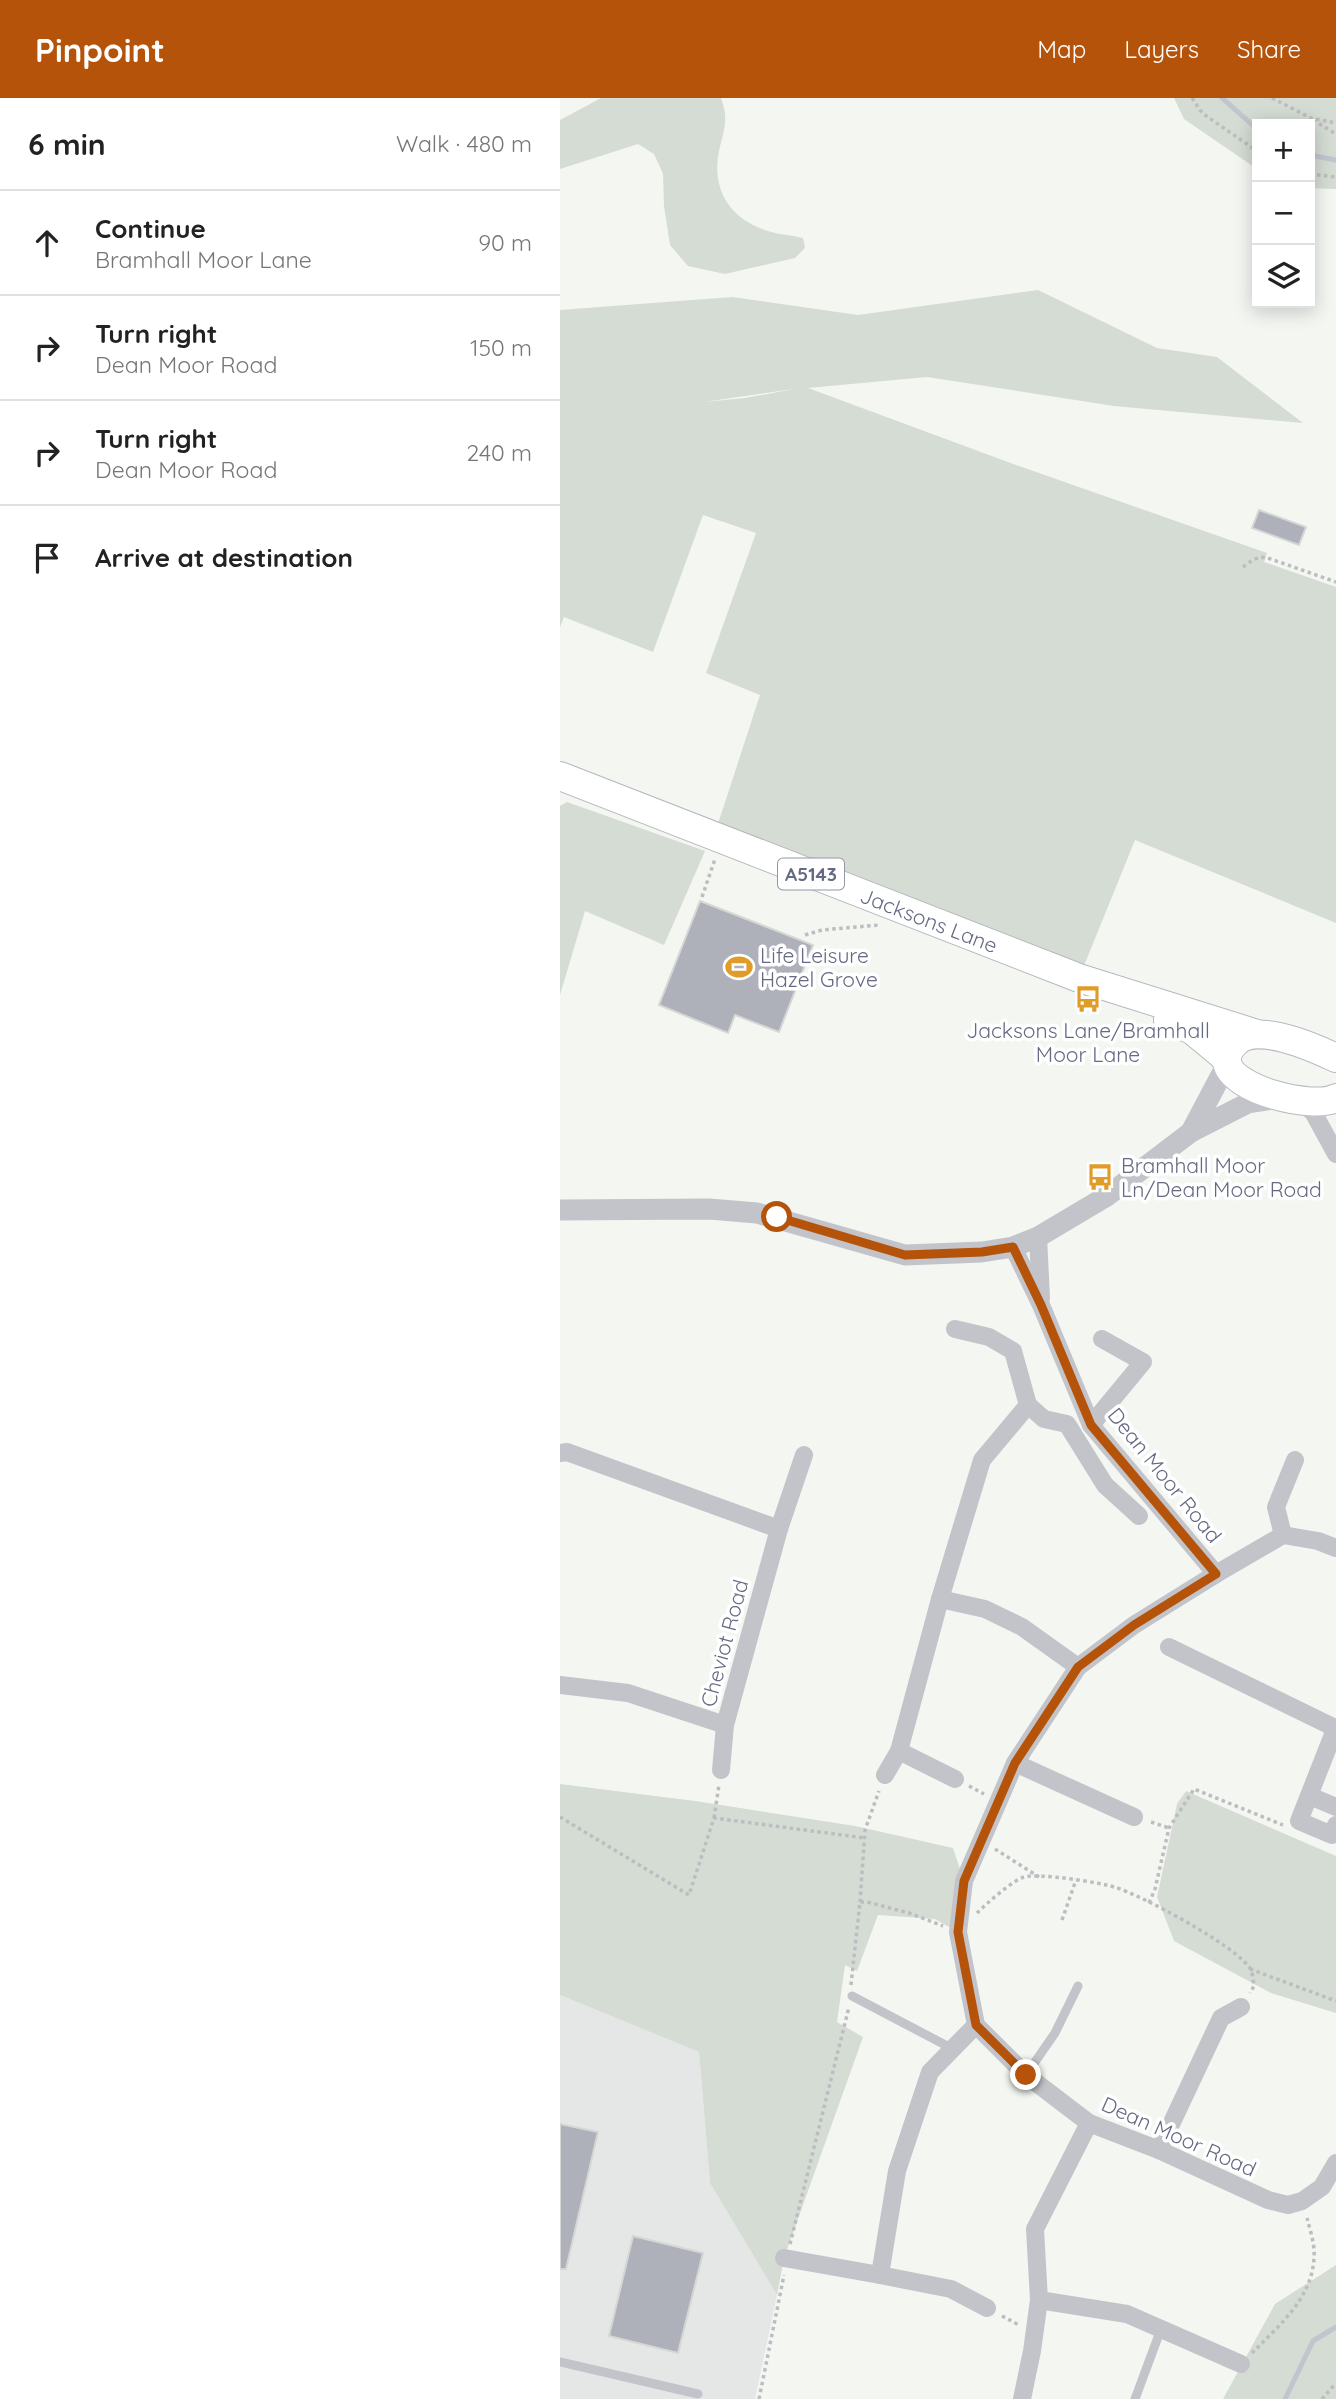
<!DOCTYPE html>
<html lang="en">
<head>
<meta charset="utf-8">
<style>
	body { margin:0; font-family:Quicksand,sans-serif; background:#f2f2f2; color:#222 }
	.controls { position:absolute; right:21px; top:21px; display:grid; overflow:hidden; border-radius:0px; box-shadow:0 4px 18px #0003 }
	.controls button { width:63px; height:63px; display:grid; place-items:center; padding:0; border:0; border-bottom:2px solid #e0e0e0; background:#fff; color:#222; font:35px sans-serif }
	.stop { position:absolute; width:21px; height:21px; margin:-16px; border:5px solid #b45309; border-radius:50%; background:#fff }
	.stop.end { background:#b45309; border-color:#fff; box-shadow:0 2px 7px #0008 }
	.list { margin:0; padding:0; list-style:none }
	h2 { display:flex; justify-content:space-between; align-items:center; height:91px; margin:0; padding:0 28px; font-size:30px }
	h2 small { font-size:23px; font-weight:400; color:#767676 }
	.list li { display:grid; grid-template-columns:46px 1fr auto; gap:21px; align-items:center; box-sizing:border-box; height:105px; padding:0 28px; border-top:2px solid #e0e0e0 }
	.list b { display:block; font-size:26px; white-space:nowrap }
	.list p { margin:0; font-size:23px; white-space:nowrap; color:#767676 }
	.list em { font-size:23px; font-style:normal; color:#767676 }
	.icon { flex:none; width:38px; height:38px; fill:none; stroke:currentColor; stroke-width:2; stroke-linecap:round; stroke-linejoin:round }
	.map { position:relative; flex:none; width:776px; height:2301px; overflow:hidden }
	header { display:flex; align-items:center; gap:42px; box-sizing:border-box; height:98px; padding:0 35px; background:#b45309; color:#fff }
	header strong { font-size:33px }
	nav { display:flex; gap:38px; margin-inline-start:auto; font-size:24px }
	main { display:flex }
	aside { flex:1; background:#fff }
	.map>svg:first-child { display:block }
</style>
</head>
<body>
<header>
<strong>Pinpoint</strong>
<nav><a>Map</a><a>Layers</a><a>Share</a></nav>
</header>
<main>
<aside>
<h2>6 min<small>Walk · 480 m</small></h2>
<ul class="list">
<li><svg class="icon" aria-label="ahead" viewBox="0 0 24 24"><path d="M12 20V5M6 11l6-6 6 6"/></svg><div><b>Continue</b><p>Bramhall Moor Lane</p></div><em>90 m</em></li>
<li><svg class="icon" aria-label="right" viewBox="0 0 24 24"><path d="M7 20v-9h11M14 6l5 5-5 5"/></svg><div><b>Turn right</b><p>Dean Moor Road</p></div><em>150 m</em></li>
<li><svg class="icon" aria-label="right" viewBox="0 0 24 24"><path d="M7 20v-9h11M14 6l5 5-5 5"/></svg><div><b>Turn right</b><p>Dean Moor Road</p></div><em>240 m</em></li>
<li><svg class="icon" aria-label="arrive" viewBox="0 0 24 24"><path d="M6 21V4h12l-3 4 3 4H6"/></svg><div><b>Arrive at destination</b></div></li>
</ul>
</aside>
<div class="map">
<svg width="776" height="2301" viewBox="0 0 776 2301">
	<rect width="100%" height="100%" fill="#f4f6f2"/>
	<polygon fill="#e5e6e6" points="0,1897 139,1954 150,2085 217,2197 195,2301 0,2301"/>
	<g fill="#d4dcd4" fill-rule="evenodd">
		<path d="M41 0H161C169 21 164 31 159 53 151 93 171 123 211 134 221 137 232 137 243 140L245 150 235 160 165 176 128 168 110 147 104 108 103 76 94 56 78 46 0 71V22Z"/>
		<polygon points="614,0 776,0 776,91 750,90 750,26 697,26 697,71 624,21"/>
		<path d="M478 192 597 250 657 259 743 325 554 308 367 279 248 290 459 368 707 455 704 464 776 489V825L575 742 519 880 154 738 200 597 146 575 196 435 143 417 93 554 4 519 0 529V212L172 199 298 217ZM234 291 185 300 144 304Z"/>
		<polygon points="7,704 145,753 104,847 25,813 0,897 0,708"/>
		<polygon points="0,1686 135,1703 295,1728 393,1750 404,1783 398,1834 375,1821 318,1817 297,1873 285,1867 277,1924 303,1939 224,2160 217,2197 150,2085 139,1954 0,1897"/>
		<polygon points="626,1693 776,1758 776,1915 711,1895 614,1843 597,1799 617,1706"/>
		<polygon points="776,2167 776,2301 663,2301 715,2206"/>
	</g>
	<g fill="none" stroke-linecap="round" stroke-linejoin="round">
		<g stroke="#c1c5ce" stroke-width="5">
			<polyline points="662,0 697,31"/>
			<polyline points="750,57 776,62"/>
			<polyline points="725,2301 753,2243 776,2229"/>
		</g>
	</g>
	<g fill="#aeb0ba" stroke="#d6d7d5" stroke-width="2">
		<polygon points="699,412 746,429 739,447 692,430"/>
		<polygon points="140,803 253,847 219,934 175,917 168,935 99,907"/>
		<polygon points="0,2026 38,2034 6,2171 0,2171"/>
		<polygon points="73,2138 143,2155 118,2255 49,2238"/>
	</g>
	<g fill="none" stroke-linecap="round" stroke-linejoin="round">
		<defs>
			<g id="primary">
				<polyline points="0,678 519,880 694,935"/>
				<polyline points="608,922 632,932 667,961"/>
				<path d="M776 960C753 949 695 923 675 945 670 950 666 956 667 964 671 992 754 1012 776 1000"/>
			</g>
		</defs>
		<use href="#primary" stroke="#b6b8be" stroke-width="30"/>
		<g stroke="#bdbdc1" stroke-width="3.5" stroke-dasharray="3.5 3.5" stroke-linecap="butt">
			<polyline points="632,0 642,15 697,53"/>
			<polyline points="712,0 751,20 776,25"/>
			<polyline points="753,22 776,36"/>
			<polyline points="750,76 776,79"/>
			<polyline points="683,469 694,461 705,459 776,484"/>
			<polyline points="142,799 155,761"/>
			<polyline points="245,837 262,832 319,827"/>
			<polyline points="409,1688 424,1696"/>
			<polyline points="0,1719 129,1797 154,1720 305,1740"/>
			<polyline points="154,1720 159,1687"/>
			<polyline points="591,1724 609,1730"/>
			<polyline points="435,1751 479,1779"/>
			<polyline points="300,1804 305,1732 319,1693"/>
			<polyline points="589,1805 595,1791 609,1730 634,1691 723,1727"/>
			<path d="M417 1815C426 1806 453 1782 464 1779 479 1775 538 1784 554 1789 580 1796 680 1850 691 1872 693 1877 693 1883 694 1888L690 1895"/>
			<polyline points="502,1822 516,1782"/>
			<polyline points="690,1871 776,1903"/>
			<polyline points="291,1887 300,1804 307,1804 349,1815 383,1828"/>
			<polyline points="230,2146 289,1909"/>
			<polyline points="442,2218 459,2227"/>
			<path d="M692 2255C719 2228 753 2199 754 2159 755 2146 750 2132 747 2120"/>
			<polyline points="199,2301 224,2177"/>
			<polyline points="762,2301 776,2285"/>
		</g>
		<g stroke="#c3c4ca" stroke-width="9">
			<polyline points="292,1898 393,1951"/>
			<polyline points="466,1977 495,1935 518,1888"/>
			<polyline points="0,2264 138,2296"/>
			<polyline points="575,2301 601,2231"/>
		</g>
		<g stroke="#c3c4ca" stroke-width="18">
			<polyline points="738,1003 753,1014 776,1056"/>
			<polyline points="478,1139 481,1200"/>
			<polyline points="453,1149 481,1207 531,1327 656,1476 574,1527 518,1569 455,1665 404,1783 398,1834 416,1927 466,1977 529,2025 599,2052 708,2102 728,2107 742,2103 762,2089 776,2065"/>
			<polyline points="395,1231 429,1239 453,1253 468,1307 422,1362 380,1501 425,1511 462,1529 518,1569"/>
			<polyline points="468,1307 484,1321 507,1326 545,1387 579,1418"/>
			<polyline points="531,1327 583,1264 542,1241"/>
			<polyline points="0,1355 7,1354 219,1431 165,1627 161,1672"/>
			<polyline points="219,1431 244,1357"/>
			<polyline points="723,1437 716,1409 735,1362"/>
			<polyline points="656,1476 723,1437 758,1443 776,1450"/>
			<polyline points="380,1501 339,1653 395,1681"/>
			<polyline points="609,1549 775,1630"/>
			<polyline points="0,1587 68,1595 165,1627"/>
			<polyline points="776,1629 739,1723 772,1737 776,1727"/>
			<polyline points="455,1665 574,1719"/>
			<polyline points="325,1677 339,1653"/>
			<polyline points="750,1698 776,1709"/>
			<polyline points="416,1927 370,1974 337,2073 320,2177 391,2191 427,2210"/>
			<polyline points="599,2052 661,1920 681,1909"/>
			<polyline points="224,2160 320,2177"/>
			<polyline points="479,2202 567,2216 681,2266"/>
			<polyline points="462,2301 472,2253 479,2202 475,2131 529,2025"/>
		</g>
		<g stroke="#c3c4ca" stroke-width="21">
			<polyline points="631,1034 667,966"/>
			<polyline points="0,1112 149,1111 197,1115 345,1157 422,1154 453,1149 478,1139 547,1098 631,1034 688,1005 719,1000"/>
		</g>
		<use href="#primary" stroke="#fff" stroke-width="28"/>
	</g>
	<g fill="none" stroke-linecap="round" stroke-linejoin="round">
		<polyline stroke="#b45309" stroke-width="9" points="217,1119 345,1157 422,1154 453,1149 481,1207 531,1327 656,1476 574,1527 518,1569 455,1665 404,1783 398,1834 416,1927 466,1977"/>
	</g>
	<defs>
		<symbol id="stadium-bare" viewBox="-9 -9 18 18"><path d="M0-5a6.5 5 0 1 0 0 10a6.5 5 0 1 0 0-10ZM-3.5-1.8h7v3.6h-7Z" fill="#e09b28" stroke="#fff" stroke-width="2.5" paint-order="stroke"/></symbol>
		<symbol id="bus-bare" viewBox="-9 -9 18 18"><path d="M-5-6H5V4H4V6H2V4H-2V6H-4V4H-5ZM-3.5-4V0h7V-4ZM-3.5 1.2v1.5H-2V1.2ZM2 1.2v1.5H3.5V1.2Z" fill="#e09b28" stroke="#fff" stroke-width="2.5" paint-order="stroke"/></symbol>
	</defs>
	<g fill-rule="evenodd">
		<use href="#stadium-bare" x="160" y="850" width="38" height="38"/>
		<use href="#bus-bare" x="509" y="882" width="38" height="38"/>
		<use href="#bus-bare" x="521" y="1060" width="38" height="38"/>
	</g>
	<g text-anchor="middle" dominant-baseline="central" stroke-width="7" stroke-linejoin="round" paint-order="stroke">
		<rect fill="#fff" stroke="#9397a8" stroke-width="2" x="218" y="760.5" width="66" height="31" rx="5"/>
		<g font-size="19" font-weight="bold" fill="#656a83">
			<text x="251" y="776">A5143</text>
		</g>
		<g font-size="21" fill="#656a83" stroke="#fff">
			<text transform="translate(369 822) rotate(21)">Jacksons Lane</text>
			<text transform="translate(605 1377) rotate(51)">Dean Moor Road</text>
			<text transform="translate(164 1545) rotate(-75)">Cheviot Road</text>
			<text transform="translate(619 2038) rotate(24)">Dean Moor Road</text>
		</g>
		<g font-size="21" fill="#656a83" stroke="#fff" text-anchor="start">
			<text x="200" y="857">Life Leisure<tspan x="200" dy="24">Hazel Grove</tspan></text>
			<text x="528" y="932" text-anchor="middle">Jacksons Lane/Bramhall<tspan x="528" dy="24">Moor Lane</tspan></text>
			<text x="561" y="1067">Bramhall Moor<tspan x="561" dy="24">Ln/Dean Moor Road</tspan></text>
		</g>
	</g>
</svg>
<div class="controls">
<button>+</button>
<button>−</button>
<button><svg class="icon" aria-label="layers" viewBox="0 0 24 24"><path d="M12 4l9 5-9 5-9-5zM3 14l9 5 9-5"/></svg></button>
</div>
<div class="stop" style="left:217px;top:1119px"></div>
<div class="stop end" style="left:466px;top:1977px"></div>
</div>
</main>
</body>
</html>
